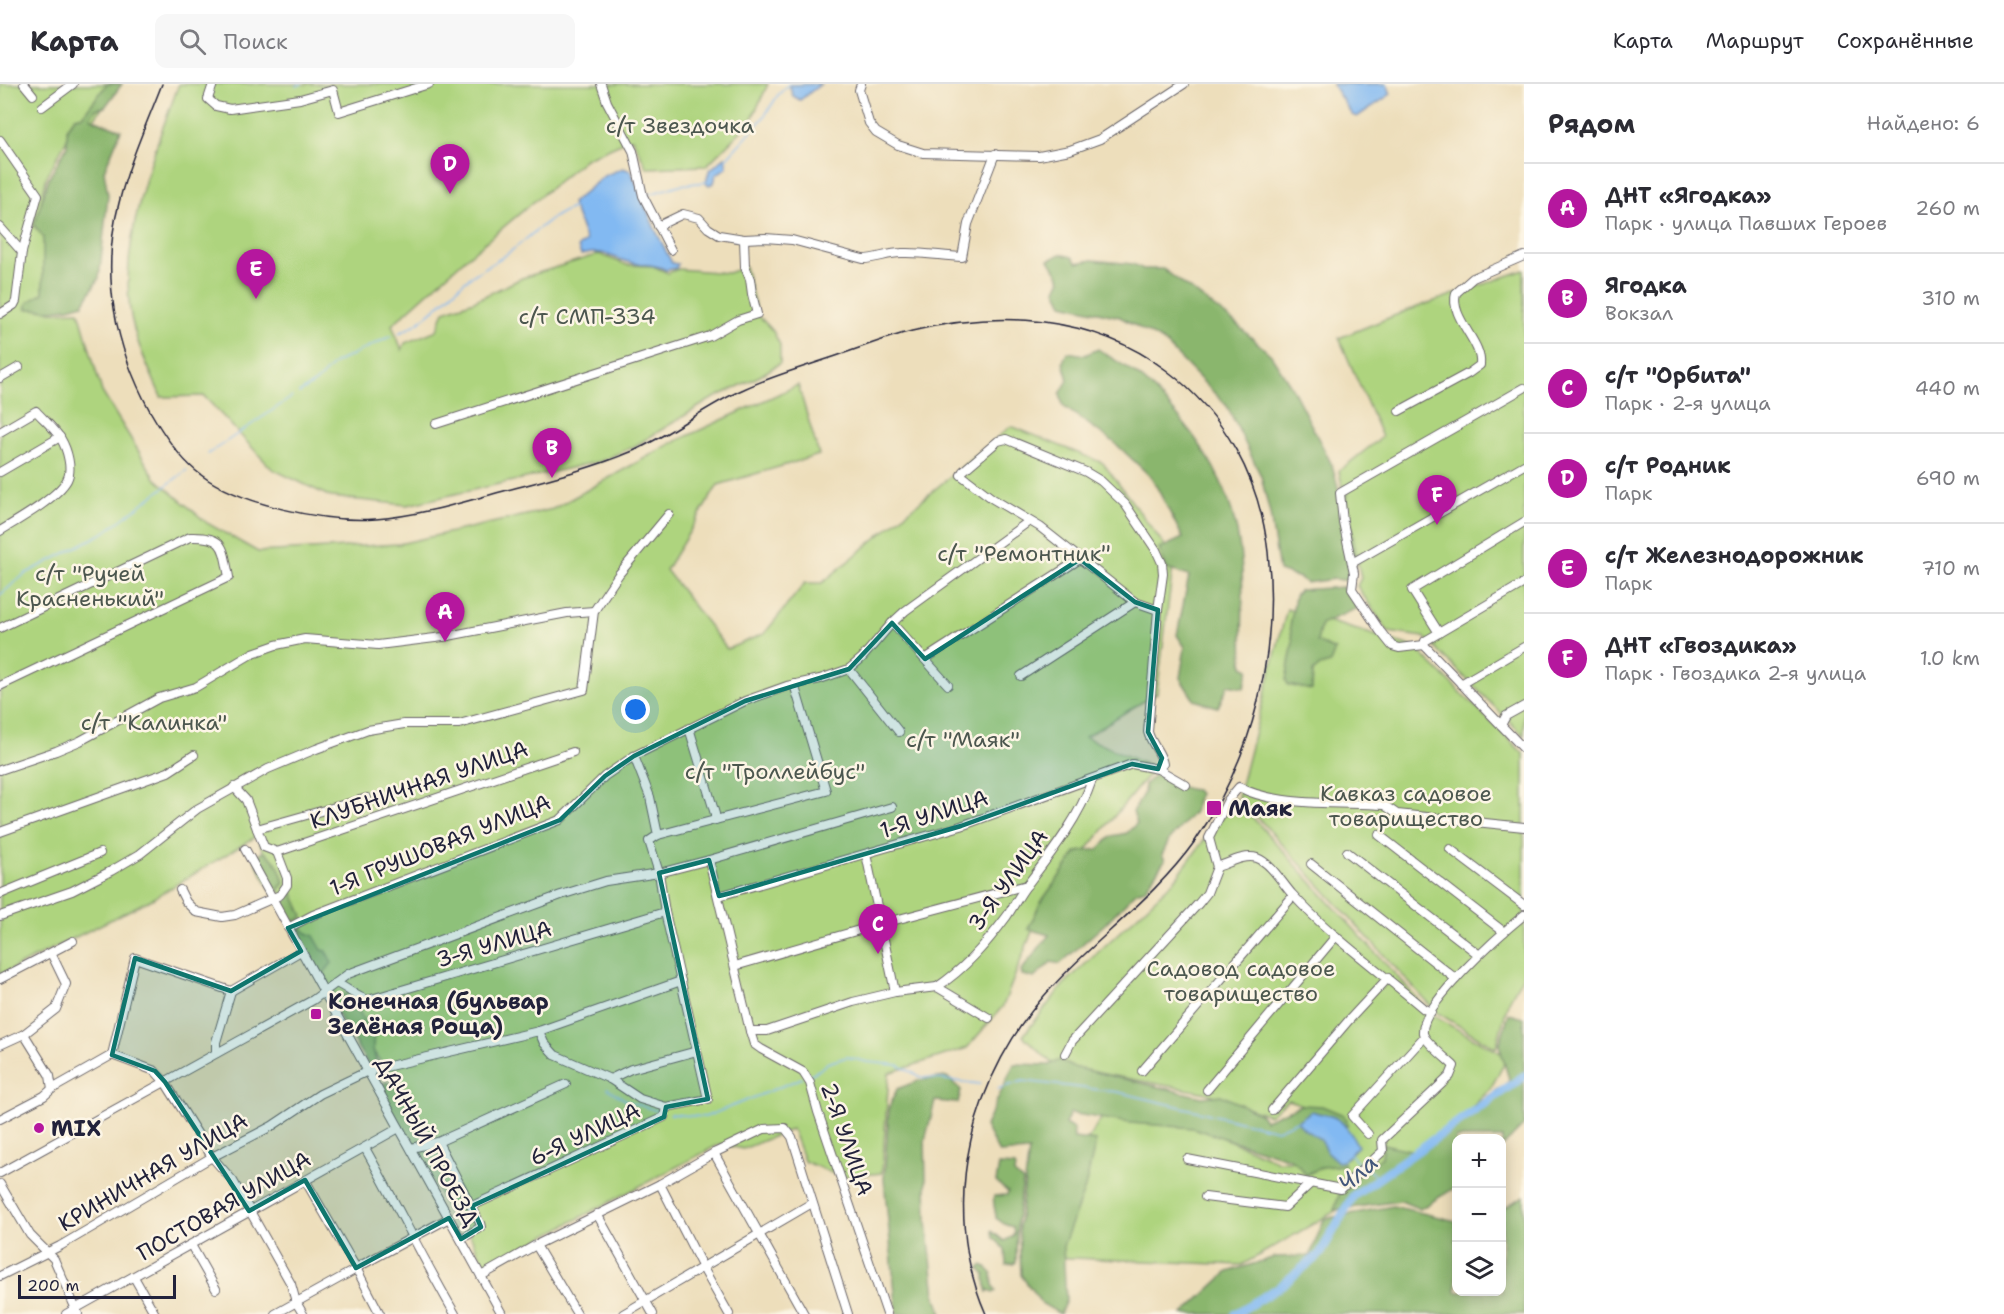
<!DOCTYPE html>
<html lang="ru">
<head>
<meta charset="utf-8">
<style>
	body { margin:0; font-family:"Shantell Sans",sans-serif; background:#f7f7f7; color:#2b2b33 }
	.controls { position:absolute; right:18px; bottom:18px; display:grid; overflow:hidden; border-radius:12px; box-shadow:0 3px 15px #0003 }
	.controls button { width:54px; height:54px; display:grid; place-items:center; padding:0; border:0; border-bottom:2px solid #e1e1e2; background:#fff; color:#2b2b33; font:30px sans-serif }
	.scale { position:absolute; left:18px; bottom:15px; width:158px; box-sizing:border-box; padding-left:6px; border:3px solid #22223b; border-top:0; font-size:16px; line-height:21px; white-space:nowrap; color:#22223b; -webkit-text-stroke:4px #fcf5e5; paint-order:stroke }
	.you { position:absolute; left:636px; top:626px; width:21px; height:21px; margin:-15px; border:4px solid #fff; border-radius:50%; background:#1a73e8; box-shadow:0 0 0 9px #1a73e833 }
	.badge { display:grid; place-items:center; width:39px; height:39px; border-radius:50%; background:#b5179e; color:#fff; font-size:20px; font-weight:700 }
	.pin { position:absolute; translate:-50% -50px; filter:drop-shadow(0 2px 3px #0008) }
	.pin::after { content:''; position:absolute; top:32px; width:21px; height:18px; background:inherit; clip-path:polygon(0 0,100% 0,50% 100%) }
	.list { margin:0; padding:0; list-style:none }
	h2 { display:flex; justify-content:space-between; align-items:center; height:78px; margin:0; padding:0 24px; font-size:26px }
	h2 small { font-size:20px; font-weight:400; color:#7c7c81 }
	.list li { display:grid; grid-template-columns:39px 1fr auto; gap:18px; align-items:center; box-sizing:border-box; height:90px; padding:0 24px; border-top:2px solid #e1e1e2 }
	.list b { display:block; font-size:22px; white-space:nowrap }
	.list p { margin:0; font-size:20px; white-space:nowrap; color:#7c7c81 }
	.list em { font-size:20px; font-style:normal; color:#7c7c81 }
	.icon { flex:none; width:33px; height:33px; fill:none; stroke:currentColor; stroke-width:2; stroke-linecap:round; stroke-linejoin:round }
	.map { position:relative; flex:none; width:1524px; height:1230px; overflow:hidden }
	header { display:flex; align-items:center; gap:36px; box-sizing:border-box; height:84px; padding:0 30px; background:#fff; border-bottom:2px solid #e1e1e2 }
	header strong { font-size:28px }
	nav { display:flex; gap:33px; margin-inline-start:auto; font-size:21px }
	.search { width:420px; height:54px; background:#f7f7f7; display:flex; align-items:center; gap:15px; box-sizing:border-box; padding:0 21px; border-radius:12px; color:#7c7c81; font-size:22px }
	main { display:flex }
	aside { flex:1; background:#fff }
	.map>svg:first-child { display:block }
</style>
</head>
<body>
<header>
<strong>Карта</strong>
<div class="search"><svg class="icon" aria-label="search" viewBox="0 0 24 24"><circle cx="10" cy="10" r="6"/><path d="M15 15l6 6"/></svg>Поиск</div>
<nav><a>Карта</a><a>Маршрут</a><a>Сохранённые</a></nav>
</header>
<main>
<div class="map">
<svg width="1524" height="1230" viewBox="0 0 1524 1230">
	<rect width="100%" height="100%" fill="#fcf5e5"/>
	<filter id="ink" filterUnits="userSpaceOnUse"><feTurbulence type="fractalNoise" baseFrequency=".0167" numOctaves="2"/><feDisplacementMap in="SourceGraphic" scale="12" xChannelSelector="R" yChannelSelector="G"/><feConvolveMatrix kernelMatrix="1 2 1 2 8 2 1 2 1" color-interpolation-filters="sRGB"/></filter>
	<filter id="wash" filterUnits="userSpaceOnUse"><feTurbulence type="fractalNoise" baseFrequency=".008" numOctaves="4" result="noise"/><feDisplacementMap in="SourceGraphic" scale="24" xChannelSelector="R" yChannelSelector="G"/><feGaussianBlur stdDeviation="1.35" result="paint"/><feColorMatrix in="noise" values="0 0 0 0 0 0 0 0 0 0 0 0 0 0 0 0 0 1.4 0 .05"/><feComposite in="paint" operator="in"/></filter>
	<g filter="url(#wash)">
		<rect width="100%" height="100%" fill="#eddebb"/>
		<g fill="#aed47e" stroke="#687b5c" stroke-width="1.5">
			<polygon points="0,0 120,0 94,35 73,44 46,94 36,145 51,148 49,228 79,227 102,308 155,394 207,439 258,468 399,460 553,425 672,359 798,301 819,371 718,401 666,486 727,565 764,550 805,499 822,499 1011,342 1103,379 1174,474 1157,609 1085,653 1154,684 1043,819 1003,922 967,964 889,989 882,1089 841,1093 804,1077 792,1045 743,1065 720,1060 486,1183 392,995 329,902 281,811 257,752 154,814 0,891"/>
			<path d="M179 0H768L751 37 706 82 647 84 632 54 585 75 464 176 392 241 402 266 405 259 437 246 444 227 474 217 522 194 599 170 627 181 653 182 668 189 678 185 728 189 745 183 757 230 773 247 780 261V279L760 292 710 316 635 362 601 377 407 421 331 413 272 385 204 312 161 313C152 291 140 268 134 245 113 171 153 69 179 0Z"/>
			<polygon points="1524,186 1524,652 1424,553 1388,548 1357,502 1361,494 1339,387 1382,353 1339,254 1406,227"/>
			<polygon points="1287,525 1414,563 1524,670 1524,889 1508,919 1496,964 1436,928 1238,712"/>
			<polygon points="1235,714 1433,932 1508,973 1490,1005 1417,1080 1242,1181 1049,1173 1043,1122 1105,1029 1193,1041 1278,1077 1317,1078 1331,1068 1347,1036 1288,1016 1269,1031 1207,1009 1054,981 1023,952 1063,901 1174,797"/>
		</g>
		<g fill="#8ab66d" stroke="#566c54" stroke-width="1.5">
			<path d="M107 0H122L105 23 96 25 90 33C100 39 110 41 121 46L104 87 108 111 99 194 83 220 69 224 53 226 26 225 28 218 43 209V153L34 141 49 94 67 62V44L75 33 83 31Z"/>
			<polygon points="1060,170 1072,173 1077,179 1092,176 1133,180 1143,185 1163,185 1234,238 1271,271 1291,302 1332,381 1339,407 1347,410 1356,476 1350,497 1334,495 1306,499 1300,494 1279,487 1270,430 1261,392 1227,322 1163,257 1120,233 1063,220 1056,206 1061,195 1049,176"/>
			<path d="M1098 265C1114 276 1133 286 1147 299 1202 353 1238 408 1242 486 1244 518 1241 550 1243 582L1249 585 1244 604 1228 601 1218 623 1194 616 1180 594 1185 563 1177 551 1189 492 1167 485 1159 465 1183 454 1152 394 1115 359 1063 322 1060 310 1068 296 1063 278 1067 268 1085 271Z"/>
			<polygon points="1343,503 1358,524 1321,540 1317,558 1335,566 1330,579 1320,582 1313,588 1312,606 1288,601 1286,596 1293,558 1290,543 1295,512 1300,506"/>
			<path d="M1155 691C1170 692 1177 705 1196 706L1199 710 1194 728 1169 756 1162 771 1165 776 1145 805 1136 808 1105 840 1060 880 1051 878 1034 894 1022 891 1021 887 1049 851 1028 845 1041 818 1077 768 1098 765 1112 752 1127 749 1137 739 1133 728 1144 708 1145 700Z"/>
			<path d="M264 768C276 775 281 785 284 799L276 808H272L255 777 260 769Z"/>
			<polygon points="290,803 303,832 302,834 290,839 277,817 284,813 287,805"/>
			<polygon points="300,841 305,848 314,852 322,866 326,867 332,879 324,889 329,899 322,900 292,846"/>
			<polygon points="347,910 353,916 369,946 374,946 373,965 377,980 369,982 329,916 329,913"/>
			<polygon points="1509,930 1524,934 1524,1041 1502,1063 1502,1054 1456,1054 1456,1103 1420,1125 1401,1117 1334,1126 1341,1105 1382,1073 1383,1060 1414,1067 1498,1005 1505,1004 1509,995 1499,961"/>
			<polygon points="1059,976 1073,983 1202,1013 1221,1011 1261,1030 1265,1036 1301,1021 1322,1022 1344,1031 1348,1041 1314,1049 1341,1074 1345,1081 1322,1083 1306,1091 1299,1082 1290,1075 1193,1044 1130,1039 1070,1029 1065,1040 1073,1045 1074,1054 1096,1057 1085,1104 1063,1162 1066,1216 1060,1230 1041,1219 1021,1191 1019,1142 1029,1067 999,1069 985,1042 1014,980 1049,981"/>
			<polygon points="947,993 961,1006 958,1019 935,1017 925,1056 927,1138 935,1211 942,1230 897,1230 884,1095 889,1023 897,1005 920,996"/>
			<polygon points="386,998 403,1006 417,1033 421,1034 462,1115 459,1119 446,1122 379,1005"/>
			<path d="M999 1081 1015 1082 1014 1090 1023 1097 1017 1137 1016 1178 1013 1180 1006 1181 1005 1165 993 1153 992 1147 1004 1157 1012 1153 1014 1150 1013 1143 1006 1141 996 1134C996 1127 992 1119 994 1112L1007 1111 1008 1108 996 1098Z"/>
			<polygon points="1524,1112 1524,1230 1183,1230 1228,1188 1275,1173 1310,1172 1324,1135 1393,1122 1456,1137 1456,1208 1502,1208 1502,1125"/>
			<polygon points="983,1181 992,1189 993,1201 996,1207 993,1209 989,1206 987,1208 986,1205 985,1191 979,1184"/>
		</g>
		<g fill="#82b9f2" stroke="#526e96" stroke-width="1.5">
			<polygon points="821,0 800,16 793,12 789,1"/>
			<polygon points="1332,0 1387,0 1391,10 1357,33 1352,31"/>
			<polygon points="725,73 727,83 716,91 714,99 709,101 706,99 709,87"/>
			<path d="M623 84 631 87 654 143 672 179 678 180 676 184 666 186C654 179 641 182 628 178 605 172 607 165 581 171L578 163 586 157 572 119 604 92Z"/>
			<path d="M1312 1027C1319 1030 1325 1030 1331 1032 1344 1036 1352 1051 1358 1062L1343 1077 1338 1078 1327 1068 1320 1055 1304 1045 1297 1037Z"/>
		</g>
		<g fill="none" stroke-linecap="round" stroke-linejoin="round">
			<g stroke="#82b9f2" stroke-width="1.5">
				<polyline points="296,2 302,0"/>
				<polyline points="725,76 764,33 778,11 789,0"/>
				<polyline points="647,111 679,101 707,98"/>
				<path d="M399 249C424 239 444 216 464 198 477 187 493 180 507 170 530 154 548 132 575 123"/>
				<polyline points="299,309 316,298 335,279 391,252"/>
				<polyline points="208,370 292,313"/>
				<polyline points="0,511 25,490 105,448 187,386"/>
				<polyline points="809,991 819,986 827,979 847,973 867,978 898,981 921,993 980,1000"/>
				<polyline points="607,1004 627,1017 661,1028"/>
				<polyline points="997,1005 1023,997 1118,1008 1277,1046 1297,1037"/>
				<polyline points="670,1030 705,1033 802,994"/>
				<polyline points="1350,1070 1361,1081"/>
				<polyline points="1367,1085 1378,1094"/>
			</g>
			<polyline stroke="#82b9f2" stroke-width="9" points="1235,1230 1278,1204 1320,1170 1353,1112 1524,992"/>
		</g>
	</g>
	<g filter="url(#ink)">
		<g fill="none" stroke-linecap="round" stroke-linejoin="round">
			<defs>
				<g id="minor">
					<polyline points="24,0 33,11"/>
					<polyline points="213,0 208,15 216,22 230,25 300,15 333,6 339,28 429,0"/>
					<polyline points="601,0 607,18 633,67 643,112 671,166"/>
					<polyline points="861,0 859,6 869,39 876,48 898,61 923,69 1039,72 1070,66 1100,55 1184,0"/>
					<polyline points="42,23 73,0"/>
					<polyline points="0,56 38,111 22,168 16,217 14,221 0,230"/>
					<path d="M658 142 683 130 699 134 708 144 719 151 744 155 765 154 792 156 863 175C876 175 888 169 901 169 922 168 941 172 962 173L968 140 995 70"/>
					<polyline points="0,143 22,168"/>
					<polyline points="0,294 19,283"/>
					<path d="M1399 327 1469 289 1480 281C1483 258 1449 234 1456 209L1473 194 1524 172"/>
					<polyline points="436,340 710,252 738,236 757,230 752,210 750,195 745,183 744,155"/>
					<path d="M0 348 36 327C44 336 55 345 61 355 67 365 73 385 67 396 57 414 18 436 0 447"/>
					<polyline points="0,388 60,353"/>
					<polyline points="1352,479 1524,381"/>
					<polyline points="892,539 948,601"/>
					<path d="M0 544 190 453C225 452 223 463 229 493L0 602"/>
					<polyline points="1439,549 1412,506 1524,438"/>
					<polyline points="1424,561 1399,564 1392,562 1380,547 1352,505 1354,489 1343,438 1340,409 1524,304"/>
					<polyline points="1424,561 1524,665"/>
					<polyline points="1424,561 1425,557 1524,499"/>
					<polyline points="925,575 1080,475"/>
					<polyline points="849,585 899,648"/>
					<polyline points="1021,592 1135,518"/>
					<polyline points="1461,600 1524,563"/>
					<polyline points="1501,641 1506,632 1524,622"/>
					<polyline points="689,644 715,730 715,736"/>
					<polyline points="634,672 650,713 658,751"/>
					<path d="M1158 685 1163 680C1161 668 1151 660 1148 648L1158 526 1163 490 1162 479 1156 466 1125 420 1101 397 1086 388 1006 355 998 357 963 387 961 391 993 415 1040 443 1135 518 1158 526"/>
					<polyline points="0,686 56,667 80,657 159,614 196,603 253,569 276,561 305,555 378,561 443,553 567,529 594,527"/>
					<polyline points="234,703 246,716 264,763 277,768"/>
					<polyline points="257,745 367,714"/>
					<polyline points="0,748 168,688 194,671"/>
					<polyline points="1379,751 1504,848"/>
					<polyline points="245,765 502,1230"/>
					<polyline points="1450,765 1524,821"/>
					<polyline points="277,768 573,668"/>
					<polyline points="1347,768 1478,870"/>
					<polyline points="866,770 895,908"/>
					<polyline points="709,776 750,947 754,960 761,965 803,988 810,999 818,1028 887,1230"/>
					<polyline points="1311,780 1456,895"/>
					<path d="M1217 783 1209 754 1228 716 1239 703C1276 723 1341 718 1384 721L1397 730 1524 743"/>
					<polyline points="180,806 186,818 196,828 222,833 235,831 280,811 287,801 287,794 277,768"/>
					<polyline points="0,810 100,769"/>
					<polyline points="719,812 961,742 1132,680 1158,685 1186,701"/>
					<polyline points="0,832 72,807 111,787 140,770 197,725 268,685 316,665 368,646 404,640 459,640 584,606 594,527 619,490 669,430"/>
					<polyline points="288,844 313,831 560,736 605,692 634,672 745,617 787,602 820,595 849,585 862,574 892,539 905,527 1028,438"/>
					<polyline points="735,882 880,840 1027,801"/>
					<polyline points="0,895 73,857"/>
					<path d="M336 899C348 904 357 914 368 916L665 828"/>
					<path d="M937 903C965 885 987 859 1007 832 1014 822 1019 811 1027 801 1050 771 1080 733 1092 696"/>
					<polyline points="750,947 767,947 853,918 895,908 937,903 989,934"/>
					<polyline points="24,950 50,992 52,1005"/>
					<polyline points="0,961 24,950 56,925 66,900 51,869"/>
					<polyline points="216,969 216,958 231,907"/>
					<path d="M1065 970 1072 957 1199 819 1207 809 1217 783C1229 779 1245 770 1257 774 1271 779 1282 799 1292 810 1331 853 1380 887 1424 925L1431 928"/>
					<polyline points="112,971 155,987 165,998 212,1073 233,1097 291,1200 296,1218 303,1230"/>
					<polyline points="1142,987 1293,812"/>
					<polyline points="610,995 631,985 697,967"/>
					<polyline points="1207,1006 1336,852"/>
					<polyline points="666,1023 708,1015 665,828 659,789 649,757 658,751 826,707 794,600"/>
					<polyline points="1272,1026 1349,936 1388,894"/>
					<polyline points="0,1035 44,1012 52,1005 112,971 135,874 231,907 301,867"/>
					<polyline points="1368,1050 1352,1032 1424,953"/>
					<path d="M365 1064C396 1119 423 1175 455 1230"/>
					<polyline points="411,1064 438,1058"/>
					<polyline points="714,1069 804,1230"/>
					<path d="M1187 1075 1341 1105 1383 1067 1382 1056 1450 992 1454 982C1447 975 1424 957 1423 949 1420 921 1502 849 1524 831"/>
					<polyline points="0,1089 313,916 348,890 561,811 606,797 659,789 709,776 892,723"/>
					<polyline points="305,1096 356,1184"/>
					<polyline points="0,1100 30,1151 54,1175 78,1230"/>
					<polyline points="660,1100 703,1184 729,1230"/>
					<polyline points="1205,1113 1285,1123 1311,1099"/>
					<polyline points="472,1122 664,1033 666,1023 640,1015 610,995 555,971 544,959 539,947"/>
					<polyline points="597,1130 653,1230"/>
					<polyline points="461,1155 481,1143 480,1139 438,1058 566,1000"/>
					<polyline points="191,1161 216,1205"/>
					<polyline points="536,1161 577,1230"/>
					<polyline points="0,1192 60,1162 212,1073 272,1042 320,1010 368,987 539,947 681,897"/>
					<polyline points="481,1192 536,1161 660,1100 714,1069 764,1045 785,1044 792,1053 848,1230"/>
					<polyline points="134,1193 155,1230"/>
					<polyline points="66,1230 399,1044"/>
					<polyline points="275,1230 358,1184"/>
					<polyline points="380,1230 356,1184 449,1134"/>
					<polyline points="623,1230 812,1119"/>
				</g>
			</defs>
			<use href="#minor" stroke="#696468" stroke-width="10"/>
			<use href="#minor" stroke="#fff" stroke-width="8"/>
			<path stroke="#22223b" stroke-width="1.5" d="M162 0C147 39 129 78 119 119 100 191 115 263 150 327 162 348 177 371 196 387 235 420 326 439 376 435 418 432 460 419 500 408 545 396 590 385 633 367 672 350 705 322 744 305 774 291 807 282 839 271 863 263 887 253 912 247 998 226 1093 231 1166 286 1225 330 1260 395 1268 468 1279 569 1253 674 1195 757 1155 813 1099 852 1053 902 972 988 937 1119 986 1230"/>
		</g>
	</g>
	<path fill="#0f766e" fill-opacity="0.2" stroke="#0f766e" stroke-width="4.5" stroke-linejoin="round" d="M1080 475 1135 518 1158 526 1148 648 1162 674 1158 685 1132 680 961 742 731 809 719 812 709 776 659 789 708 1015 666 1023 664 1033 472 1122 481 1143 461 1155 449 1134 356 1184 305 1096 249 1127 165 998 155 987 112 971 135 874 231 907 301 867 288 844 560 736 605 692 634 672 745 617 849 585 892 539 925 575Z"/>
	<g fill="#b5179e" stroke="#fcf5e5" stroke-width="2">
		<rect x="1206" y="716" width="16" height="16" rx="3"/>
		<rect x="310" y="924" width="12" height="12" rx="3"/>
		<circle cx="39" cy="1044" r="6"/>
	</g>
	<g text-anchor="middle" dominant-baseline="central" stroke-width="5" stroke-linejoin="round" paint-order="stroke">
		<g font-size="22" fill="#4c574f" stroke="#fcf5e5">
			<text x="680" y="41">с/т Звездочка</text>
			<text x="587" y="232">с/т СМП-334</text>
			<text x="1024" y="469">с/т "Ремонтник"</text>
			<text x="90" y="489">с/т "Ручей<tspan x="90" dy="25">Красненький"</tspan></text>
			<text x="154" y="638">с/т "Калинка"</text>
			<text x="963" y="655">с/т "Маяк"</text>
			<text x="775" y="687">с/т "Троллейбус"</text>
			<text x="1406" y="709">Кавказ садовое<tspan x="1406" dy="25">товарищество</tspan></text>
			<text x="1241" y="884">Садовод садовое<tspan x="1241" dy="25">товарищество</tspan></text>
		</g>
		<g font-size="22" fill="#22223b" stroke="#fcf5e5">
			<text transform="translate(419 701) rotate(-19)">КЛУБНИЧНАЯ УЛИЦА</text>
			<text transform="translate(934 730) rotate(-18)">1-Я УЛИЦА</text>
			<text transform="translate(440 761) rotate(-22)">1-Я ГРУШОВАЯ УЛИЦА</text>
			<text transform="translate(1008 796) rotate(-54)">3-Я УЛИЦА</text>
			<text transform="translate(494 860) rotate(-16)">3-Я УЛИЦА</text>
			<text transform="translate(585 1050) rotate(-25)">6-Я УЛИЦА</text>
			<text transform="translate(847 1055) rotate(71)">2-Я УЛИЦА</text>
			<text transform="translate(427 1057) rotate(61)">ДАЧНЫЙ ПРОЕЗД</text>
			<text transform="translate(153 1088) rotate(-30)">КРИНИЧНАЯ УЛИЦА</text>
			<text transform="translate(224 1122) rotate(-30)">ПОСТОВАЯ УЛИЦА</text>
		</g>
		<g font-size="22" font-weight="bold" fill="#22223b" stroke="#fcf5e5" text-anchor="start">
			<text x="1228" y="724">Маяк</text>
			<text x="328" y="917">Конечная (бульвар<tspan x="328" dy="25">Зелёная Роща)</tspan></text>
			<text x="51" y="1044">MIX</text>
		</g>
		<g font-size="24" font-style="italic" fill="#44577b" stroke="#fcf5e5">
			<text transform="translate(1358 1089) rotate(-41)">Чла</text>
		</g>
	</g>
</svg>
<div class="controls">
<button>+</button>
<button>−</button>
<button><svg class="icon" aria-label="layers" viewBox="0 0 24 24"><path d="M12 4l9 5-9 5-9-5zM3 14l9 5 9-5"/></svg></button>
</div>
<div class="scale">200 m</div>
<div class="you"></div>
<div class="pin badge" style="left:445px;top:558px">A</div>
<div class="pin badge" style="left:552px;top:394px">B</div>
<div class="pin badge" style="left:878px;top:870px">C</div>
<div class="pin badge" style="left:450px;top:110px">D</div>
<div class="pin badge" style="left:256px;top:215px">E</div>
<div class="pin badge" style="left:1437px;top:441px">F</div>
</div>
<aside>
<h2>Рядом<small>Найдено: 6</small></h2>
<ul class="list">
<li><span class="badge">A</span><div><b>ДНТ «Ягодка»</b><p>Парк · улица Павших Героев</p></div><em>260 m</em></li>
<li><span class="badge">B</span><div><b>Ягодка</b><p>Вокзал</p></div><em>310 m</em></li>
<li><span class="badge">C</span><div><b>с/т &quot;Орбита&quot;</b><p>Парк · 2-я улица</p></div><em>440 m</em></li>
<li><span class="badge">D</span><div><b>с/т Родник</b><p>Парк</p></div><em>690 m</em></li>
<li><span class="badge">E</span><div><b>с/т Железнодорожник</b><p>Парк</p></div><em>710 m</em></li>
<li><span class="badge">F</span><div><b>ДНТ «Гвоздика»</b><p>Парк · Гвоздика 2-я улица</p></div><em>1.0 km</em></li>
</ul>
</aside>
</main>
</body>
</html>
